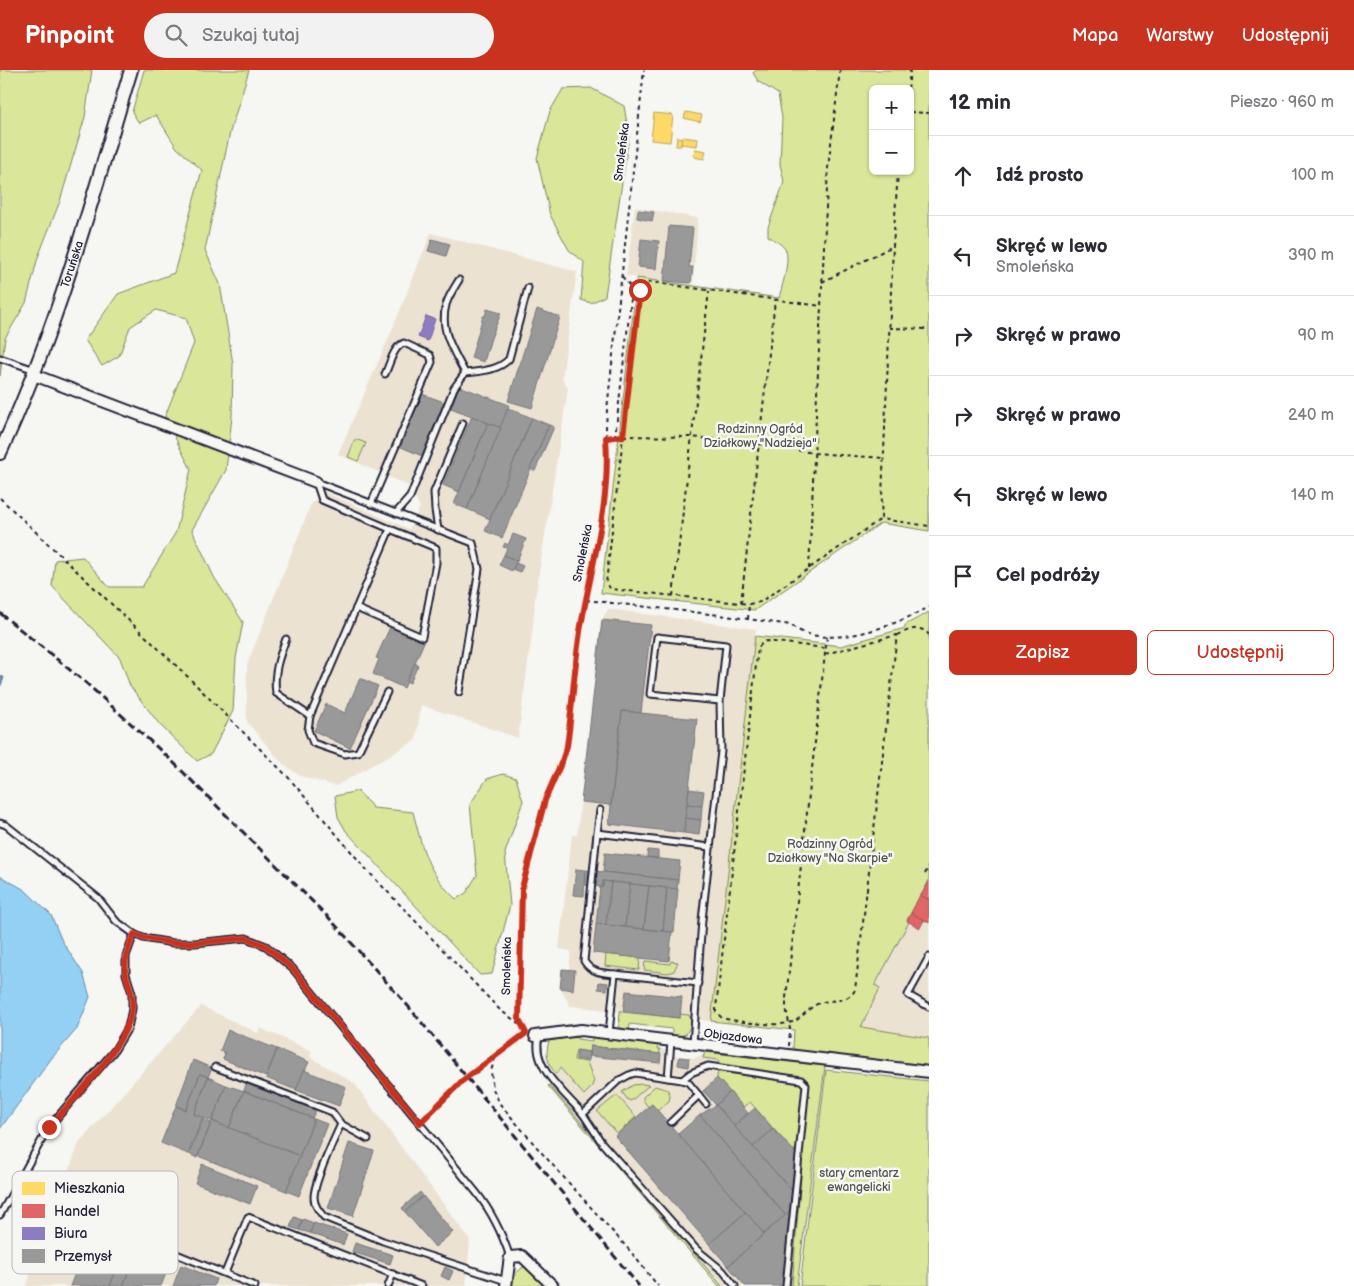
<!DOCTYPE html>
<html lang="pl">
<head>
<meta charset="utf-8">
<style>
	body { margin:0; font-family:"Balsamiq Sans",sans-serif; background:#f2f2f3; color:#2b2b33 }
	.controls { position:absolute; right:15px; top:15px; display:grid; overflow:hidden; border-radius:8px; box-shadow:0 1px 4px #0004 }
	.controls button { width:45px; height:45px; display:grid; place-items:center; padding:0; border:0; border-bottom:1px solid #e1e1e2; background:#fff; color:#2b2b33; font:25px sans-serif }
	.stop { position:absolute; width:15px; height:15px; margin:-11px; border:4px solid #c8321e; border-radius:50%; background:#fff }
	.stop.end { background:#c8321e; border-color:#fff; box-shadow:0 1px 5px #0008 }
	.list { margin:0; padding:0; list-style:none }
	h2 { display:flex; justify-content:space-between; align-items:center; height:65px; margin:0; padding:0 20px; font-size:21px }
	h2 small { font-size:16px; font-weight:400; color:#7c7c81 }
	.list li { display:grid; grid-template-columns:32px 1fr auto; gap:15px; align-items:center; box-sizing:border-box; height:80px; padding:0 20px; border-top:1px solid #e1e1e2 }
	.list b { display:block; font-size:19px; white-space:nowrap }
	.list p { margin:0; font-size:16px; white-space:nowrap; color:#7c7c81 }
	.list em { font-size:16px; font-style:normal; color:#7c7c81 }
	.actions { display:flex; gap:10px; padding:15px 20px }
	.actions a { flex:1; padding:11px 0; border:1px solid #c8321e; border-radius:8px; text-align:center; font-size:18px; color:#c8321e }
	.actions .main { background:#c8321e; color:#fff }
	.icon { flex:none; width:28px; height:28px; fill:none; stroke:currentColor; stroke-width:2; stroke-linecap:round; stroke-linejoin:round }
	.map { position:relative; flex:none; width:929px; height:1216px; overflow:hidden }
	header { display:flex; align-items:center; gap:30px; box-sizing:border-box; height:70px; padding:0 25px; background:#c8321e; color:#fff }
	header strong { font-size:24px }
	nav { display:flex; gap:28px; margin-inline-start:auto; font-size:18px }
	.search { width:350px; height:45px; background:#f2f2f3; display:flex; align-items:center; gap:12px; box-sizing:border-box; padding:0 18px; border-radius:28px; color:#7c7c81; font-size:19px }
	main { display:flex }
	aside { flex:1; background:#fff }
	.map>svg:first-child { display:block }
</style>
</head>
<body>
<header>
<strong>Pinpoint</strong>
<div class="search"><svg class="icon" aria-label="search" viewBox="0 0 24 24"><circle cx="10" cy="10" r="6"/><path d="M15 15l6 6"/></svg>Szukaj tutaj</div>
<nav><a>Mapa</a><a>Warstwy</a><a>Udostępnij</a></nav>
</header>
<main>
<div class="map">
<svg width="929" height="1216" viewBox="0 0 929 1216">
	<rect width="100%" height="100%" fill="#f6f6f2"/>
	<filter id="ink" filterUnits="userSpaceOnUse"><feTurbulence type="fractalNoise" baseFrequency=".02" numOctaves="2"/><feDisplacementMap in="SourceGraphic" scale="10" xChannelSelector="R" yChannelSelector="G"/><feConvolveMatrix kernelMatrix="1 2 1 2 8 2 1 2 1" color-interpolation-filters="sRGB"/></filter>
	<g filter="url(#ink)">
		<g fill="#ece2d2">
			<polygon points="635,137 698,148 693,215 626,206"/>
			<polygon points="431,163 577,202 562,308 568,318 535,529 533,556 518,668 421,635 416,670 336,716 300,706 283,694 247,652 247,595 311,434 323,421 409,459 420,437 415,428 460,313 452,312 409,416 338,384 392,260"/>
			<polygon points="608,539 756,559 711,951 570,936 560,918 562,899 569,899 571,881 559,879 572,765 577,765 602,550"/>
			<polygon points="929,809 929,978 841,966"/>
			<polygon points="201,936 258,963 260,958 312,981 310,987 354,1013 470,1170 466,1216 26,1216 79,1073"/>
			<polygon points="577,969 665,980 665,984 695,988 704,984 825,999 797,1216 719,1216 548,1016"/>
		</g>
		<g fill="#dae699" stroke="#7e846a" fill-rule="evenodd">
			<polygon points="0,0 92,0 85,47 60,131 38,187 26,233 5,268 0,306"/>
			<polygon points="144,0 249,0 230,62 205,180 220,214 233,294 232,347 226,400 192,460 214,507 243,552 236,588 233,641 211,684 197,691 160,655 130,616 120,588 52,516 55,490 83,487 109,517 142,517 176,462 191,399 181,380 165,346 194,273 186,248 156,240 130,257 119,286 102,296 85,270 118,224 174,203 202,100 177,78 156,45 139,53 132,42"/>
			<path d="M756 0H929V461L881 453 755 540 601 523 637 208 779 228C782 216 791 189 785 179 781 173 774 170 768 166V157L784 112 780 94 782 48 778 24 759 12 753 3ZM873 19H910V101H873Z"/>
			<polygon points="591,18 624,36 629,66 605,226 591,233 581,230 584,192 569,180 550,145 537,88 550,41 563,19"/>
			<polygon points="355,369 366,373 358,391 348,387"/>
			<polygon points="929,542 929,811 907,850 909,852 875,915 880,918 861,957 929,968 929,996 798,982 793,978 794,960 711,951 755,566 841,576 905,558 905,555"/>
			<path d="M503 704 516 708 523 731 505 783 510 835 492 904 480 905 346 761 338 747 335 726 358 721 373 738 413 742C423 780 426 801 456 829L466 823 477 805 470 734 487 709Z"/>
			<polygon points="606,884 640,888 639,900 605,896"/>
			<polygon points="645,891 670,894 671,891 678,892 674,901 668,903 644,900"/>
			<path d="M620 941 679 948 680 944 689 945C693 951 690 958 686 964L677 967 672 965V959L630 954 629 961 623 960 619 956Z"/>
			<path d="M577 966V969L592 971V967L657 975 658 979H660V984L590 976 589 982 576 980 574 990 587 992 594 1011 591 1018 584 1025 560 998 556 1004C547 993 545 985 549 971Z"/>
			<polygon points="705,982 825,996 797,1216 792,1216 803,1080 792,1080 750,1032 743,1037 717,1008 719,990 703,988"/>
			<polygon points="826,1000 929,1011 929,1216 800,1216"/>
			<polygon points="642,1014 649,1015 631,1031 628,1030 622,1022 633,1015"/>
			<polygon points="549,1015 722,1216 719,1216 548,1016"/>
			<polygon points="655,1016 668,1020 670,1027 669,1031 657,1041 652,1034 648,1037 643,1030 643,1027"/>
			<polygon points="617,1025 636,1047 617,1064 597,1041"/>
			<polygon points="523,1197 528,1198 548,1216 511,1216 516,1203"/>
		</g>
		<polygon fill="#94cff4" stroke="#668aaa" points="0,806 25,820 51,845 62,871 83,903 90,927 77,959 51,989 0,1059"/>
		<g fill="#ffd966" stroke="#bda259">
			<polygon points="686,42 702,45 700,52 684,48"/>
			<polygon points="654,43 673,45 670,72 651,70"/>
			<polygon points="677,67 682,68 681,76 676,76"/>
			<polygon points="682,67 698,69 697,76 681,74"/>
			<polygon points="695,79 706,81 704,89 694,87"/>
		</g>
		<g fill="#e06666" stroke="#a75259">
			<polygon points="929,811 929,830 921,826"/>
			<polygon points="920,825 929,830 929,853 911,843"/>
			<polygon points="911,843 924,850 920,858 907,851"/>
		</g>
		<polygon fill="#8e7cc3" stroke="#6e619a" points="426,246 435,249 428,271 418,267"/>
		<g fill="#999" stroke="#75757d">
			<polygon points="638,140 654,142 652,151 637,148"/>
			<polygon points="669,156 693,158 689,197 693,197 691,213 664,211"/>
			<polygon points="432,169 450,174 446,186 428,181"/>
			<polygon points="641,169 659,171 656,199 638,197"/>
			<polygon points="487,239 501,243 491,268 484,292 471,288 483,246 485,246"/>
			<polygon points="537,239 560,247 532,338 508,331"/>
			<polygon points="459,316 509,335 501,358 451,338"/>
			<polygon points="422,324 444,332 422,386 399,376"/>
			<polygon points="508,338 532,348 490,449 467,439"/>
			<polygon points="472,346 488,353 459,422 443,415"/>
			<polygon points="532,348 549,355 502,468 485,461"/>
			<polygon points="488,353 501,358 467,439 454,434"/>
			<polygon points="549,355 554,357 535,401 530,399"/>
			<polygon points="513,464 526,469 517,491 504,485 507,478 503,477 505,473 508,475"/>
			<polygon points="504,485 517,491 512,501 499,495"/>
			<polygon points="516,493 523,496 520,502 513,499"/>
			<polygon points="602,550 651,555 641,643 622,641 611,735 581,732"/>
			<polygon points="390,557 424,572 404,618 373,604 379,589 376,588"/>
			<polygon points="415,593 418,595 410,613 406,611"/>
			<polygon points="360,608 378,616 350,678 314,661 326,634 345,643"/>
			<polygon points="622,641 697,649 684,763 609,754"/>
			<polygon points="689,719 704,721 702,736 687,734"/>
			<polygon points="687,734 702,736 701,750 685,748"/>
			<polygon points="685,748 701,750 699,765 684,763"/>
			<polygon points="648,780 658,781 658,788 647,787"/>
			<polygon points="605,783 680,791 678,810 603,802"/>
			<polygon points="576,799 585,800 584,826 573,825"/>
			<polygon points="585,800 678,810 677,819 603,811 603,817 584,815"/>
			<polygon points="603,811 611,812 606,855 596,854 600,817 603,817"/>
			<polygon points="611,812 630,814 625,857 606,855"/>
			<polygon points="630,814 649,816 644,859 625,857"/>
			<polygon points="649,816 667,818 663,861 644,859"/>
			<polygon points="667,818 678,819 674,862 663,861"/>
			<polygon points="596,854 672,862 669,891 593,883"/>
			<polygon points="562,899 575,900 573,920 560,918"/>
			<polygon points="599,912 608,913 607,920 598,919"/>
			<polygon points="626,921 682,927 680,948 623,942"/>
			<polygon points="228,960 277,979 266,1007 223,989 225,983 220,981"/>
			<polygon points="590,976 661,984 660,993 589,986"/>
			<polygon points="277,979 309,992 296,1020 266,1008"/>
			<polygon points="577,980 589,982 588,991 576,989"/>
			<polygon points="679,987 689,988 688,997 678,995"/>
			<polygon points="193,990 212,998 208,1007 200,1004 186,1040 176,1036"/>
			<polygon points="304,1000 346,1017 339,1036 296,1020"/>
			<polygon points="200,1004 208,1007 194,1044 203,1047 188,1084 161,1073 176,1036 186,1040"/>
			<polygon points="208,1007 226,1015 212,1051 194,1044"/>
			<polygon points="717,1008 730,1022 716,1035 703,1021"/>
			<polygon points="246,1014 316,1040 312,1048 244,1021"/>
			<polygon points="226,1015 244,1021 229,1058 212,1051"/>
			<polygon points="244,1021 314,1049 300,1086 229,1058"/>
			<polygon points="730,1022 748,1043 734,1056 716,1035"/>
			<polygon points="652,1034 746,1142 709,1174 615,1066"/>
			<polygon points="716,1035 794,1123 792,1139 786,1146 700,1045"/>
			<polygon points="755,1038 773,1059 753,1077 734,1056"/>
			<polygon points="700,1045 786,1146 764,1164 678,1064"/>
			<polygon points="203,1049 211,1053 197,1088 189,1084"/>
			<polygon points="314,1049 327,1054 299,1126 286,1121"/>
			<polygon points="212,1051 300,1086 286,1121 198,1086"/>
			<polygon points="773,1059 797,1084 794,1123 753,1077"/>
			<polygon points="349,1073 374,1081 353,1146 328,1138"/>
			<polygon points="202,1094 257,1116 250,1134 195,1113"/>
			<polygon points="420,1122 423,1126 405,1142 402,1138"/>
			<polygon points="423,1126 453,1162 435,1177 405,1142"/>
			<polygon points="792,1139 782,1216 745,1216 728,1196"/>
			<polygon points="746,1142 764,1164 728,1196 709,1174"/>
			<polygon points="294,1147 302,1150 299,1160 290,1157"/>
			<polygon points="303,1149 314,1153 310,1163 299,1160"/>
			<polygon points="314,1153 347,1164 343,1175 310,1163"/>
			<polygon points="92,1160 127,1174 110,1216 70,1216"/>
			<polygon points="355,1173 393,1185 390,1194 352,1182"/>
			<polygon points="127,1174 138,1178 123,1216 110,1216"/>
			<polygon points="138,1178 171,1191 161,1216 123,1216"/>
			<polygon points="181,1195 216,1209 214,1216 173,1216"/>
			<polygon points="445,1197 453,1201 449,1210 441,1206"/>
		</g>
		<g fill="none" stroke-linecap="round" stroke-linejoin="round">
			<polyline stroke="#668aaa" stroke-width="3" points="0,606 3,608 0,615"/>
			<defs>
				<g id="service">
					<path d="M459 210C454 218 448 227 446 235 439 261 454 281 465 303"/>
					<polyline points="0,288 35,300"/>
					<polyline points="316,412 322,430 390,459 310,646 308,660 313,673 345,684 358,682 387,622"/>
					<polyline points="316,412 473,473 479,499 459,622"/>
					<path d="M371 434 432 292 430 285 404 273C393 277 390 294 385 304"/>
					<path d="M396 443 410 427 454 318 465 303C480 301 498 301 509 289L528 218"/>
					<polyline points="438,460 435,440 434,422 463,353"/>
					<polyline points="356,538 422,567 436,493 436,478 390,459"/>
					<path d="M286 569C279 587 273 604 276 623L310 646"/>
					<path d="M0 753 6 755 98 828 116 851 134 864 143 868 173 873H195L246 868 266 876 293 899 476 1122C492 1142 502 1163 510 1187"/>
					<polyline points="597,763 600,740"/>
					<polyline points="929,887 908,925 929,937"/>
					<path d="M615 904C603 903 591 903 584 891L597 763 710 777"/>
					<polyline points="609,963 615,904 698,913"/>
					<path d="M539 967C531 997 565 1023 583 1044L618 1011 629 1005 635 1003 682 1010 688 1012 706 1034"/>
					<polyline points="693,974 702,850 721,681 720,631 726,575 657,567 650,624 720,631"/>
					<path d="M215 997 332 1042 341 1054C334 1070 314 1111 314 1127 314 1135 319 1141 324 1147L383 1171 506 1211"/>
					<polyline points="668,1008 671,972"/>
					<polyline points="682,1010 691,1003 708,996 801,1010 806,1015 786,1216"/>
					<polyline points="583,1044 602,1073 696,1179 723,1201 735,1216"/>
					<polyline points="671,1052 699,1025"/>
					<polyline points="341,1054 368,1069"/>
					<polyline points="0,1145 49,1057 114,981 128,958 132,939 132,923 126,904 126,886 134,864"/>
					<polyline points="125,1163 255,1216"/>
					<polyline points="225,1203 248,1147 422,1216"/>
					<polyline points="388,1216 393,1204"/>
				</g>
				<g id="minor">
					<polyline points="34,305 316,412"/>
					<polyline points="535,966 581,960 929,1002"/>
					<polyline points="506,1216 510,1187 522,1186 553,1216"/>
				</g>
				<g id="tertiary">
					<path id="s1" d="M0 383C57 260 92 129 131 0"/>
				</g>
			</defs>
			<use href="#service" stroke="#22223b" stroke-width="9"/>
			<use href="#minor" stroke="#22223b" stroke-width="14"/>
			<use href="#tertiary" stroke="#22223b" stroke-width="16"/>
			<g stroke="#22223b" stroke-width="2" stroke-dasharray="4 4" stroke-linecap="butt">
				<polyline points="840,0 828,98 821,236 650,212 642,217 640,221 606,513 611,519 749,534 760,532 881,449"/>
				<polyline points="908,19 910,0"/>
				<polyline points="910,42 929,43"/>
				<polyline points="898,101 893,176 881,449 929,456"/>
				<polyline points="822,212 893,176"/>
				<polyline points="889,258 929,259"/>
				<polyline points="615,367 631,229 629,215 621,205"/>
				<polyline points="607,368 623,366 691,367 759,374 814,383 883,388"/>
				<polyline points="0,428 184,603 288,707 365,798 500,940 521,955"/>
				<polyline points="809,499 821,236"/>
				<polyline points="673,526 709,221"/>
				<path d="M586 530 719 545 791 555C824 583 897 555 929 537"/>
				<polyline points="741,533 775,230"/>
				<polyline points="748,549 749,534"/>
				<path d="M897 565C907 561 920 553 929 565"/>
				<path d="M825 584 897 565 855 920C848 933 832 929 820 933 810 936 804 946 795 951 780 958 738 952 722 948L716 942V938L758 578 763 572 767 571 825 578"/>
				<polyline points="925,804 929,796"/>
				<polyline points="526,963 519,949 522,818 545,730 562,691 567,676 579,570 604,434 607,403 606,357 607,340 644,0"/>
				<polyline points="789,976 790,959 786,937 786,928 827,566"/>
				<polyline points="495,988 491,1001 493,1019 500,1034 541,1082 631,1182 658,1216"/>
				<polyline points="425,1048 453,1022 462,1011 525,965"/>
			</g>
			<use href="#service" stroke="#f6f6f2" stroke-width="5"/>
			<use href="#minor" stroke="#f6f6f2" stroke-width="10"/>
			<use href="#tertiary" stroke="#f6f6f2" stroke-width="12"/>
			<polyline stroke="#22223b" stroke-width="3" stroke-dasharray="8 4" stroke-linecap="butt" points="0,543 86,613 170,689 330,849 408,936 639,1216"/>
		</g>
	</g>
	<g fill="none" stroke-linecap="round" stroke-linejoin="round" filter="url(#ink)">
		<path stroke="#c8321e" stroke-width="6" d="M49 1057C73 1029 129 974 132 938 134 925 129 917 126 905 123 890 129 877 134 864L143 868 173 873H195L246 868 266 876 293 899 420 1053 462 1011 526 963 519 949 522 818 545 730 562 691 567 676C573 634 574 592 582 550 593 490 611 430 606 368L623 366 640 220"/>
	</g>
	<g text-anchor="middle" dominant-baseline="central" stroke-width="5" stroke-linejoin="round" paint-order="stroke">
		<g font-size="12" fill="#22223b" stroke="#f6f6f2">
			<text transform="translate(622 82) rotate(-83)">Smoleńska</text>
			<text stroke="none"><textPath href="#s1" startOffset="202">Toruńska</textPath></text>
			<text transform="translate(583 483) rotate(-79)">Smoleńska</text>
			<text transform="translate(507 896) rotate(-89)">Smoleńska</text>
			<text transform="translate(733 967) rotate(7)">Objazdowa</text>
		</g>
		<g font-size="12" fill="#505352" stroke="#f6f6f2">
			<text x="760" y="359">Rodzinny Ogród<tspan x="760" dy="14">Działkowy "Nadzieja"</tspan></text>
			<text x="830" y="774">Rodzinny Ogród<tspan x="830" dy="14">Działkowy "Na Skarpie"</tspan></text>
			<text x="859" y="1103">stary cmentarz<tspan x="859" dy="14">ewangelicki</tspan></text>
		</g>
	</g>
	<rect x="12" y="1101" width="166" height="103" rx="8" fill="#f6f6f2" stroke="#b6b6bb" stroke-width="1"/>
	<rect x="22" y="1112" width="23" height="13" fill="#ffd966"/>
	<rect x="22" y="1134" width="23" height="14" fill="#e06666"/>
	<rect x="22" y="1157" width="23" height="13" fill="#8e7cc3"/>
	<rect x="22" y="1179" width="23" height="14" fill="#999"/>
	<g font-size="14" fill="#22223b">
		<text x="54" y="1123">Mieszkania</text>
		<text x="54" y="1146">Handel</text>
		<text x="54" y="1168">Biura</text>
		<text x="54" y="1191">Przemysł</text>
	</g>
</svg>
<div class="controls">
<button>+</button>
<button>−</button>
</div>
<div class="stop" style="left:640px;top:220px"></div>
<div class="stop end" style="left:49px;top:1057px"></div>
</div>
<aside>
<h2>12 min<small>Pieszo · 960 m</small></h2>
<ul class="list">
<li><svg class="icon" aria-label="ahead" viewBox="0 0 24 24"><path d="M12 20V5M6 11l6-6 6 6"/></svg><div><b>Idź prosto</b></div><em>100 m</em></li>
<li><svg class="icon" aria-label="left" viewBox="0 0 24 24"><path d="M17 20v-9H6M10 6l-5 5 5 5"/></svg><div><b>Skręć w lewo</b><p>Smoleńska</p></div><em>390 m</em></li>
<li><svg class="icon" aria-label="right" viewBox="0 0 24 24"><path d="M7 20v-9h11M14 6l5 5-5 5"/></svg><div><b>Skręć w prawo</b></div><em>90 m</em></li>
<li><svg class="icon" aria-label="right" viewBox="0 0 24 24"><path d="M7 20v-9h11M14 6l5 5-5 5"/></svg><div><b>Skręć w prawo</b></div><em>240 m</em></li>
<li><svg class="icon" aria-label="left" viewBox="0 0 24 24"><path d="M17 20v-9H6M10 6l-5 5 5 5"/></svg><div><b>Skręć w lewo</b></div><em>140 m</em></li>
<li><svg class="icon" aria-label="arrive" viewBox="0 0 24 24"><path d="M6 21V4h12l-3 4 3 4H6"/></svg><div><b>Cel podróży</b></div></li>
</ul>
<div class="actions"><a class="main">Zapisz</a><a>Udostępnij</a></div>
</aside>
</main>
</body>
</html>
